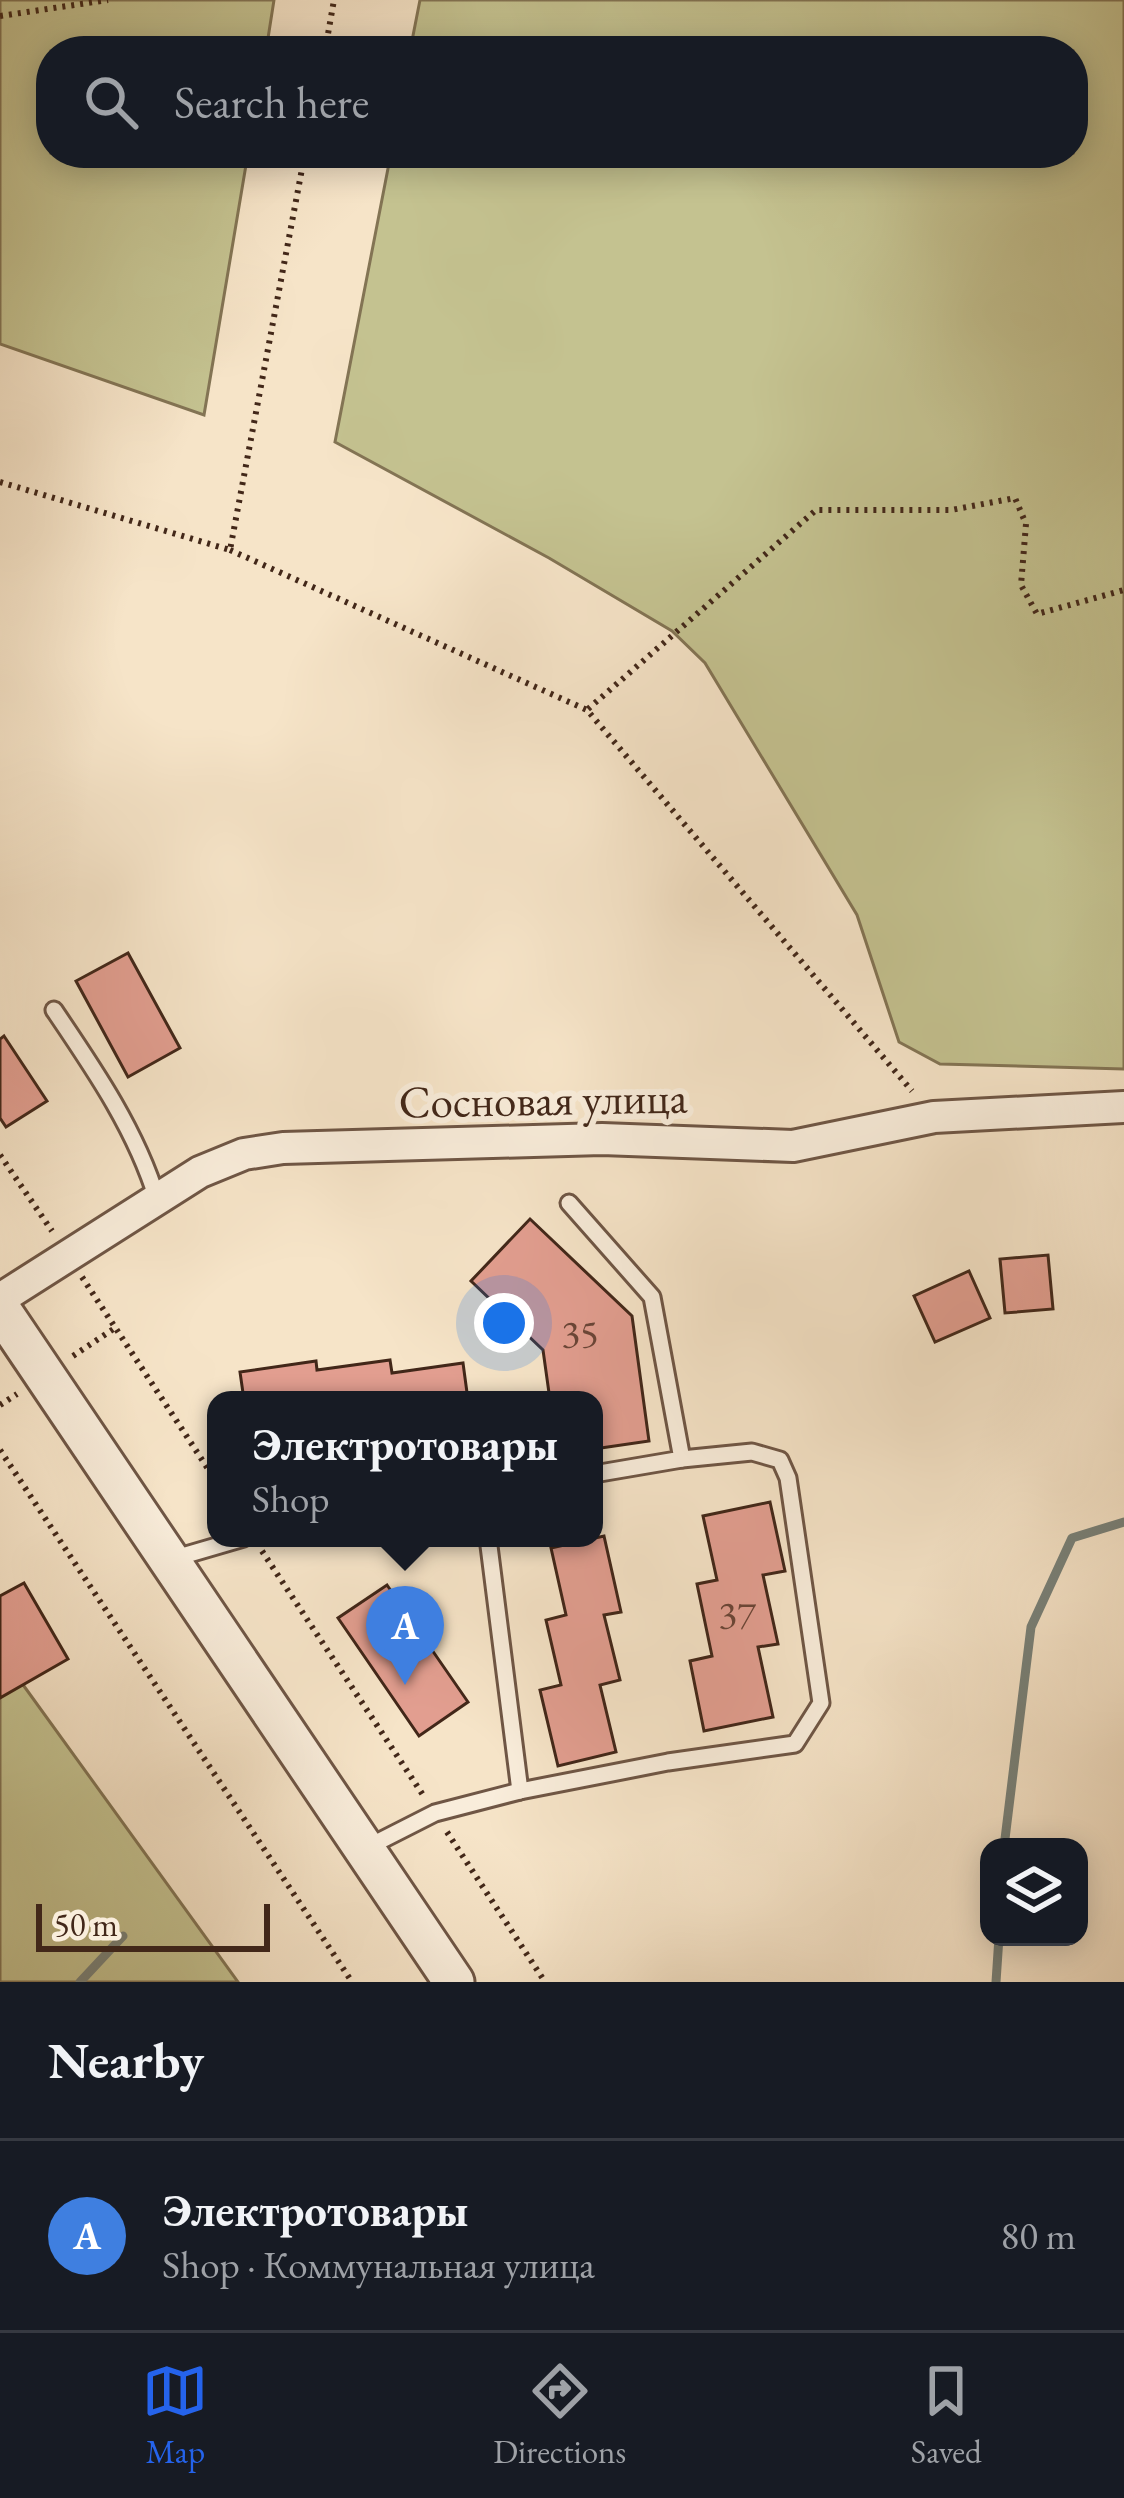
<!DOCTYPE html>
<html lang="en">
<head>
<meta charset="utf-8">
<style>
	body { margin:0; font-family:"EB Garamond",serif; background:#242831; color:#f1f3f6 }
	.controls { position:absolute; right:36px; bottom:36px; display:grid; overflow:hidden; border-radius:24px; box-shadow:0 6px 30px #0003 }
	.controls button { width:108px; height:108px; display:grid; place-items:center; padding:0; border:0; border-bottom:3px solid #363941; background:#171b24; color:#f1f3f6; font:60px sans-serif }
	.scale { position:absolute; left:36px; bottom:30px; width:234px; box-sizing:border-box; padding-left:12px; border:6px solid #422719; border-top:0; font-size:33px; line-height:42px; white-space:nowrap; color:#422719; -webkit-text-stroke:9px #f9eddb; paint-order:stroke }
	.you { position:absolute; left:504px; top:1323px; width:42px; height:42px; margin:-30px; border:9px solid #fff; border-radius:50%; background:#1a73e8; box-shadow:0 0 0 18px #1a73e833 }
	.badge { display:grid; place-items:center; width:78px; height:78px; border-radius:50%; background:#2563eb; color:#fff; font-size:39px; font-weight:700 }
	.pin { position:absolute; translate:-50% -99px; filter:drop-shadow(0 3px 6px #0008) }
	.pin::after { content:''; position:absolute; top:63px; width:42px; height:36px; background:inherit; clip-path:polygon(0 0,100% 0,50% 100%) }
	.popup { position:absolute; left:207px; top:1391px; width:396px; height:156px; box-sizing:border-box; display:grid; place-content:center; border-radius:24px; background:#171b24; filter:drop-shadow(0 3px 9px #0005); font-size:39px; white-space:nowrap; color:#9ea1a6 }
	.popup b { font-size:45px; color:#f1f3f6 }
	.popup::after { content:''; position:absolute; left:50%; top:100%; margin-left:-24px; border:24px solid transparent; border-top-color:#171b24 }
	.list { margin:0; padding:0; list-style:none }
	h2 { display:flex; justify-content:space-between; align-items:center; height:156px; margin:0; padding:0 48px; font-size:51px }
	h2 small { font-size:39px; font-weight:400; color:#9ea1a6 }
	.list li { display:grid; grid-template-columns:78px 1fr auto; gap:36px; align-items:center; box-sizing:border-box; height:192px; padding:0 48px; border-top:3px solid #363941 }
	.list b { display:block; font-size:45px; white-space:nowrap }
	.list p { margin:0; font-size:39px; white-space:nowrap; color:#9ea1a6 }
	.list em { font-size:39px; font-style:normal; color:#9ea1a6 }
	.icon { flex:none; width:66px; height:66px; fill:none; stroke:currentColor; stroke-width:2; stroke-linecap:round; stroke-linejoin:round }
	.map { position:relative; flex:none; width:1124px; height:1982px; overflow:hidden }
	.search { position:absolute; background:#171b24; box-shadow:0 6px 30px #0003; left:36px; right:36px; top:36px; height:132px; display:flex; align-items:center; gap:30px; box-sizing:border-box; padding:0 42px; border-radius:48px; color:#9ea1a6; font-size:45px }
	.sheet { height:348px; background:#171b24 }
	nav { display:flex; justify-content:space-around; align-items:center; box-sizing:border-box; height:168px; border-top:3px solid #363941; background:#171b24; font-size:33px; color:#9ea1a6 }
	nav a { display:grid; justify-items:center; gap:6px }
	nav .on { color:#2563eb }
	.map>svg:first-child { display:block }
</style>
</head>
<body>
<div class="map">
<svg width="1124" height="1982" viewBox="0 0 1124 1982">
	<rect width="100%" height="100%" fill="#f6e4c8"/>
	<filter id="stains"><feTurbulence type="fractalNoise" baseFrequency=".00167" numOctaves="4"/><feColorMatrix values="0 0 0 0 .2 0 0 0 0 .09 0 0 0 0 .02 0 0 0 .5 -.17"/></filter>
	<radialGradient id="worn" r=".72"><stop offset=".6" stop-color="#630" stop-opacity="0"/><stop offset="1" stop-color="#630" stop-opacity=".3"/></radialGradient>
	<g fill="#c4c290" stroke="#837454" stroke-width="3">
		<polygon points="0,0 274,0 266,51 51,51 51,153 248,153 204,415 0,344"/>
		<polygon points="420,0 1124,0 1124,1069 940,1064 899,1042 857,915 705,663 672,631 549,558 335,442 391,153 1073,153 1073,51 410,51"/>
		<polygon points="8,1664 238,1982 0,1982 0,1666"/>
	</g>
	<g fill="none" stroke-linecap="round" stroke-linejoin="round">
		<g stroke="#79827a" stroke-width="9">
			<polyline points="1004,1847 1031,1627 1072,1538 1124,1522"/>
			<polyline points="80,1982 123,1936"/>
			<polyline points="996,1982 999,1937"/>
		</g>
	</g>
	<g fill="#e29e90" stroke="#422719" stroke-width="3">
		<polygon points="128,953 180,1048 128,1077 76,981"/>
		<polygon points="4,1036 47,1101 6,1127 0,1118 0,1039"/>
		<polygon points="530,1219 632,1316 649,1441 594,1449 594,1400 550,1400 543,1350 471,1281"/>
		<polygon points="1048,1255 1053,1309 1005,1313 1000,1259"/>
		<polygon points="969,1271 990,1318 935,1342 914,1296"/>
		<polygon points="390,1360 392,1373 463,1363 468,1400 244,1400 240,1372 316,1361 317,1370"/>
		<polygon points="770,1502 785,1571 763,1575 778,1644 758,1647 773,1717 704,1731 690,1661 712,1656 697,1584 717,1580 703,1516"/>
		<polygon points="604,1536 621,1612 604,1615 620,1680 600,1685 616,1752 558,1766 540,1690 561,1685 546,1620 566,1615 551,1548"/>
		<polygon points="24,1583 68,1659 0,1698 0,1596"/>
		<polygon points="387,1585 468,1702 419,1736 338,1618"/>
	</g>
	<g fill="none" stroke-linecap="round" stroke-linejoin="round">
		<defs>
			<g id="service">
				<path d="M54 1010C94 1069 136 1130 157 1199"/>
				<polyline points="569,1203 652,1297 682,1459 594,1474"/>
				<polyline points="488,1538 520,1791"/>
				<polyline points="172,1559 244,1538"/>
				<polyline points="368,1847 435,1813 520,1791 668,1762 795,1744 821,1703 788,1478 780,1460 752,1452 682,1459"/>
			</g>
			<polyline id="minor" points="0,1299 200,1172 244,1154 283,1148 602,1139 793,1146 934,1117 1124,1107"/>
			<polyline id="tertiary" points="0,1309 454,1982"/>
		</defs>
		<use href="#service" stroke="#6f5645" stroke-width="21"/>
		<use href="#minor" stroke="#6f5645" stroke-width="36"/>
		<use href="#tertiary" stroke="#6f5645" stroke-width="45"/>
		<g stroke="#422719" stroke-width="6" stroke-dasharray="3 6" stroke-linecap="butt">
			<polyline points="0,16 108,0"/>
			<polyline points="325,51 334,0"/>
			<polyline points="0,482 230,550 305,153"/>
			<polyline points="230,550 587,710 912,1091"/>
			<polyline points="588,709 816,510 951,510 1015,498 1026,524 1021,585 1037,614 1124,590"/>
			<polyline points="0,1155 52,1231"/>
			<polyline points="82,1277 216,1481"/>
			<polyline points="73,1356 115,1328"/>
			<polyline points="0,1405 17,1394"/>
			<polyline points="0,1450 352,1982"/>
			<polyline points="262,1551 423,1795"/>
			<polyline points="447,1832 545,1982"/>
		</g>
		<use href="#service" stroke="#f9eddb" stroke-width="15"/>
		<use href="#minor" stroke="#f9eddb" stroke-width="30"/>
		<use href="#tertiary" stroke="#f9eddb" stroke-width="39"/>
	</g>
	<g text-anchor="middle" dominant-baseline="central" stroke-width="12" stroke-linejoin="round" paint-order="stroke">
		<g font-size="39" fill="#6a4537">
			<text x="580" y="1333">35</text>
			<text x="737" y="1614">37</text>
		</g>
		<g font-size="45" fill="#422719" stroke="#f9eddb">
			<text transform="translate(543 1099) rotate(-1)">Сосновая улица</text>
		</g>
	</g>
	<rect width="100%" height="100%" filter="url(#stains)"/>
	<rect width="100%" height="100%" fill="url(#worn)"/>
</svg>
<div class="controls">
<button><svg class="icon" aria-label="layers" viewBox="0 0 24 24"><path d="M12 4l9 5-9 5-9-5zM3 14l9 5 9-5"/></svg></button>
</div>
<div class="scale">50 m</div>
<div class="you"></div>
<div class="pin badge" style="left:405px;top:1685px;background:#3f7fe0">A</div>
<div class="popup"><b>Электротовары</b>Shop</div>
<div class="search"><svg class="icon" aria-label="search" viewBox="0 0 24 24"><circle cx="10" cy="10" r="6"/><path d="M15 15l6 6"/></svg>Search here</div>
</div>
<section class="sheet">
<h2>Nearby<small></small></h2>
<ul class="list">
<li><span class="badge" style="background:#3f7fe0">A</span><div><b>Электротовары</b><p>Shop · Коммунальная улица</p></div><em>80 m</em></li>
</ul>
</section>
<nav>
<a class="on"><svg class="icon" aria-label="map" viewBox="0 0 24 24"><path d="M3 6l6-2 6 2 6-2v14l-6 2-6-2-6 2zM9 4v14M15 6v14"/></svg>Map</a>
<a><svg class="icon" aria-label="directions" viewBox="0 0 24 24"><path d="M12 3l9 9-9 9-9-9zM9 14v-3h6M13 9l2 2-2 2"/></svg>Directions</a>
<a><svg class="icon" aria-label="saved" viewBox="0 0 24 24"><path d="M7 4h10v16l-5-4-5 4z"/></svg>Saved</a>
</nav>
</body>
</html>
